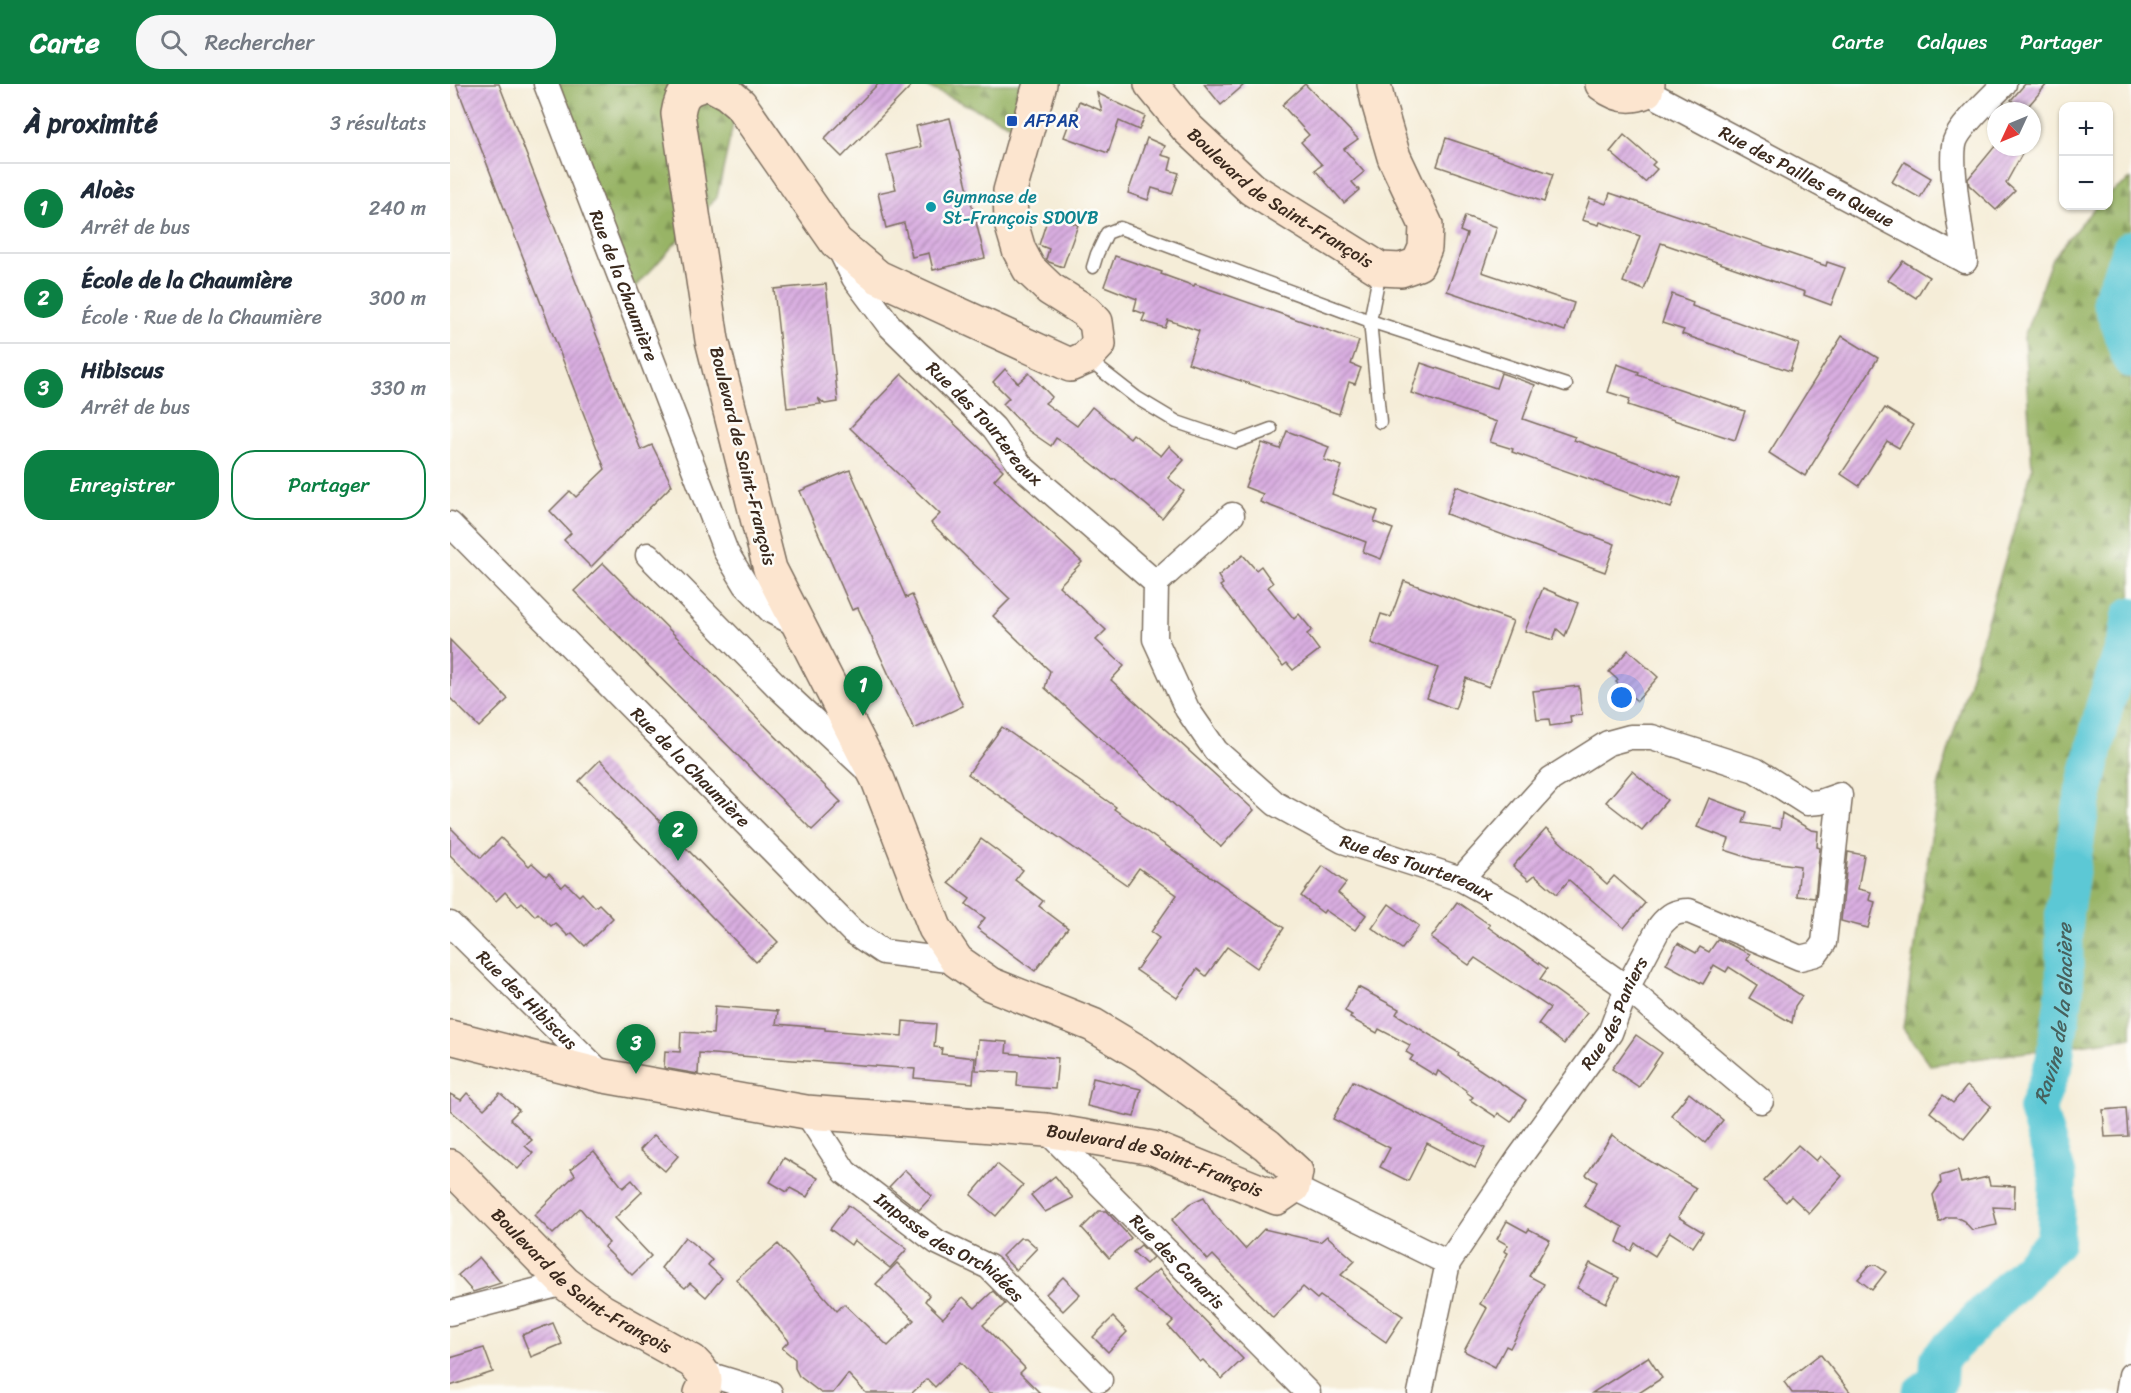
<!DOCTYPE html>
<html lang="fr">
<head>
<meta charset="utf-8">
<style>
	body { margin:0; font-family:Sriracha,sans-serif; background:#f6f6f7; color:#1f2937 }
	.controls { position:absolute; right:18px; top:18px; display:grid; overflow:hidden; border-radius:12px; box-shadow:0 2px 4px #0004 }
	.controls button { width:54px; height:54px; display:grid; place-items:center; padding:0; border:0; border-bottom:2px solid #e0e1e3; background:#fff; color:#1f2937; font:30px sans-serif }
	.compass { position:absolute; left:1537px; top:18px; width:54px; height:54px; border-radius:50%; background:#fff; box-shadow:0 2px 4px #0004; rotate:226deg }
	.you { position:absolute; left:1172px; top:614px; width:21px; height:21px; margin:-15px; border:4px solid #fff; border-radius:50%; background:#1a73e8; box-shadow:0 0 0 9px #1a73e833 }
	.badge { display:grid; place-items:center; width:39px; height:39px; border-radius:50%; background:#0b8043; color:#fff; font-size:20px; font-weight:700 }
	.pin { position:absolute; translate:-50% -50px; filter:drop-shadow(0 2px 3px #0008) }
	.pin::after { content:''; position:absolute; top:32px; width:21px; height:18px; background:inherit; clip-path:polygon(0 0,100% 0,50% 100%) }
	.list { margin:0; padding:0; list-style:none }
	h2 { display:flex; justify-content:space-between; align-items:center; height:78px; margin:0; padding:0 24px; font-size:26px }
	h2 small { font-size:20px; font-weight:400; color:#747a83 }
	.list li { display:grid; grid-template-columns:39px 1fr auto; gap:18px; align-items:center; box-sizing:border-box; height:90px; padding:0 24px; border-top:2px solid #e0e1e3 }
	.list b { display:block; font-size:22px; white-space:nowrap }
	.list p { margin:0; font-size:20px; white-space:nowrap; color:#747a83 }
	.list em { font-size:20px; font-style:normal; color:#747a83 }
	.actions { display:flex; gap:12px; padding:18px 24px }
	.actions a { flex:1; padding:14px 0; border:2px solid #0b8043; border-radius:24px; text-align:center; font-size:21px; color:#0b8043 }
	.actions .main { background:#0b8043; color:#fff }
	.icon { flex:none; width:33px; height:33px; fill:none; stroke:currentColor; stroke-width:2; stroke-linecap:round; stroke-linejoin:round }
	.map { position:relative; flex:none; width:1681px; height:1309px; overflow:hidden }
	header { display:flex; align-items:center; gap:36px; box-sizing:border-box; height:84px; padding:0 30px; background:#0b8043; color:#fff }
	header strong { font-size:28px }
	nav { display:flex; gap:33px; margin-inline-start:auto; font-size:21px }
	.search { width:420px; height:54px; background:#f6f6f7; display:flex; align-items:center; gap:15px; box-sizing:border-box; padding:0 21px; border-radius:24px; color:#747a83; font-size:22px }
	main { display:flex }
	aside { flex:1; background:#fff }
	.map>svg:first-child { display:block }
</style>
</head>
<body>
<header>
<strong>Carte</strong>
<div class="search"><svg class="icon" aria-label="search" viewBox="0 0 24 24"><circle cx="10" cy="10" r="6"/><path d="M15 15l6 6"/></svg>Rechercher</div>
<nav><a>Carte</a><a>Calques</a><a>Partager</a></nav>
</header>
<main>
<aside>
<h2>À proximité<small>3 résultats</small></h2>
<ul class="list">
<li><span class="badge">1</span><div><b>Aloès</b><p>Arrêt de bus</p></div><em>240 m</em></li>
<li><span class="badge">2</span><div><b>École de la Chaumière</b><p>École · Rue de la Chaumière</p></div><em>300 m</em></li>
<li><span class="badge">3</span><div><b>Hibiscus</b><p>Arrêt de bus</p></div><em>330 m</em></li>
</ul>
<div class="actions"><a class="main">Enregistrer</a><a>Partager</a></div>
</aside>
<div class="map">
<svg width="1681" height="1309" viewBox="0 0 1681 1309">
	<defs>
		<pattern id="forest-firs" width="22" height="20" patternUnits="userSpaceOnUse" patternTransform="scale(1.5)"><rect width="22" height="20" fill="#98b466"/><path d="M5 1l3.5 6h-7zM16 11l3.5 6h-7z" fill="#7d9353"/></pattern>
		<pattern id="building-hatch" width="6" height="6" patternUnits="userSpaceOnUse" patternTransform="scale(1.5)"><rect width="6" height="6" fill="#d9aee1"/><path d="M-1 1l2-2M0 6l6-6M5 7l2-2" fill="none" stroke="#b18eb6"/></pattern>
	</defs>
	<rect width="100%" height="100%" fill="#fdfcf7"/>
	<filter id="ink" filterUnits="userSpaceOnUse"><feTurbulence type="fractalNoise" baseFrequency=".0167" numOctaves="2"/><feDisplacementMap in="SourceGraphic" scale="12" xChannelSelector="R" yChannelSelector="G"/><feConvolveMatrix kernelMatrix="1 2 1 2 8 2 1 2 1" color-interpolation-filters="sRGB"/></filter>
	<filter id="wash" filterUnits="userSpaceOnUse"><feTurbulence type="fractalNoise" baseFrequency=".008" numOctaves="4" result="noise"/><feDisplacementMap in="SourceGraphic" scale="24" xChannelSelector="R" yChannelSelector="G"/><feGaussianBlur stdDeviation="1.35" result="paint"/><feColorMatrix in="noise" values="0 0 0 0 0 0 0 0 0 0 0 0 0 0 0 0 0 1.4 0 .05"/><feComposite in="paint" operator="in"/></filter>
	<g filter="url(#wash)">
		<rect width="100%" height="100%" fill="#f5edd8"/>
		<g fill="url(#forest-firs)" stroke="#6a6f42" stroke-width="1.5">
			<polygon points="109,0 292,0 267,113 175,215"/>
			<polygon points="471,0 604,0 561,41"/>
			<polygon points="1681,95 1681,954 1480,981 1453,944 1489,699 1582,385 1574,253 1602,174 1646,122 1658,122 1659,110"/>
		</g>
		<g fill="none" stroke-linecap="round" stroke-linejoin="round">
			<g stroke="#5cc8d5" stroke-width="38">
				<polyline points="1681,165 1661,216 1681,275"/>
				<path id="s1" d="M1471 1309 1488 1297 1489 1275 1605 1158 1608 1093 1587 1025 1604 978 1615 906 1614 830 1629 733 1654 624 1678 551 1681 532"/>
			</g>
		</g>
		<g id="blocks">
			<g fill="url(#building-hatch)">
				<polygon points="6,0 49,0 191,366 202,361 222,401 141,483 114,456 121,449 100,427 120,407 126,413 155,385"/>
				<polygon points="428,0 463,0 392,73 374,55"/>
				<polygon points="754,0 795,0 771,21"/>
				<polygon points="855,0 908,55 894,65 914,88 902,98 909,106 894,119 865,86 872,81 851,58 859,51 832,21"/>
				<polygon points="1575,0 1597,0 1574,27 1561,16"/>
				<polygon points="647,9 695,32 689,46 669,37 658,69 614,53 624,26 626,26 629,17 652,27"/>
				<polygon points="500,34 535,174 483,186 479,169 462,173 454,139 436,144 428,109 446,105 437,71 471,63 466,42"/>
				<polygon points="1174,51 1205,78 1202,81 1207,85 1195,98 1160,68"/>
				<polygon points="697,54 715,62 711,71 722,74 719,86 729,89 722,110 702,104 698,116 678,109"/>
				<polygon points="996,54 1103,90 1094,118 987,82"/>
				<polygon points="1546,61 1546,63 1561,63 1572,70 1556,99 1565,107 1546,126 1519,101 1518,95"/>
				<polygon points="1454,78 1481,94 1470,114 1442,98"/>
				<polygon points="1160,109 1376,182 1377,178 1395,184 1381,221 1354,211 1355,208 1211,159 1194,206 1173,198 1190,152 1150,138 1149,141 1132,136 1140,114 1156,120"/>
				<polygon points="599,130 628,141 613,183 599,178 596,175 599,165 589,161"/>
				<polygon points="1015,132 1047,143 1032,188 1124,219 1115,247 997,207 1017,150 1010,147"/>
				<polygon points="665,172 712,188 711,190 744,202 745,200 909,257 901,280 911,284 905,300 899,298 889,330 738,279 749,247 718,236 715,244 692,237 695,230 684,226 687,215 654,202"/>
				<polygon points="1453,177 1479,193 1466,214 1438,196"/>
				<polygon points="376,200 388,318 375,320 368,314 371,320 337,324 324,205"/>
				<polygon points="1222,210 1243,218 1242,222 1349,260 1340,287 1232,250 1234,246 1212,239"/>
				<polygon points="1392,252 1428,274 1355,392 1319,369"/>
				<polygon points="971,279 1046,304 1051,289 1085,301 1073,335 1125,353 1124,356 1231,394 1221,424 1062,368 1063,365 1040,358 1047,338 961,309"/>
				<polygon points="1167,280 1189,288 1188,291 1295,327 1285,356 1178,321 1180,315 1158,308"/>
				<polygon points="555,285 568,299 579,289 602,313 595,319 627,342 642,323 680,354 683,350 711,372 719,362 734,376 718,394 734,407 712,434 665,395 663,396 625,366 606,354 601,362 579,347 553,320 559,314 543,298"/>
				<polygon points="452,290 553,386 544,396 632,478 609,502 656,546 646,556 674,582 661,596 804,726 771,763 595,604 600,587 543,532 560,515 481,439 490,430 400,344"/>
				<polygon points="1435,324 1463,341 1449,364 1437,357 1409,402 1391,390"/>
				<polygon points="837,347 879,363 874,376 892,382 882,410 928,427 924,438 943,445 931,475 913,468 916,458 810,418 813,410 795,403 812,359 830,365"/>
				<polygon points="400,386 456,514 462,511 513,622 464,645 408,524 402,526 350,407"/>
				<polygon points="1006,402 1165,460 1155,488 996,430"/>
				<polygon points="793,471 806,486 811,482 823,499 818,503 844,535 849,530 862,546 857,550 869,566 843,586 837,579 833,582 770,502 773,500 768,492"/>
				<polygon points="153,479 391,718 362,746 124,507"/>
				<polygon points="954,497 1063,537 1039,603 1016,594 1005,625 977,614 988,584 921,559 931,530 941,533"/>
				<polygon points="1093,504 1128,519 1115,552 1107,545 1103,556 1075,547"/>
				<polygon points="0,556 58,615 29,643 0,614"/>
				<polygon points="1178,566 1208,593 1187,617 1166,598 1168,596 1159,588"/>
				<polygon points="1129,602 1132,631 1120,632 1121,639 1100,642 1099,635 1087,636 1083,607"/>
				<polygon points="552,643 666,723 664,725 834,844 807,884 777,863 756,892 747,885 727,914 686,886 709,854 701,848 727,811 689,784 677,801 518,690"/>
				<polygon points="150,676 328,858 306,878 129,697"/>
				<polygon points="1182,687 1217,716 1192,746 1156,718"/>
				<polygon points="1259,714 1297,728 1293,739 1330,745 1332,729 1361,746 1368,747 1367,763 1370,764 1365,814 1347,812 1350,782 1303,775 1275,766 1279,755 1247,743"/>
				<polygon points="0,743 31,774 51,754 79,782 82,779 96,792 99,789 112,803 116,799 129,812 132,809 145,823 149,820 163,834 135,862 122,849 118,852 105,839 101,842 88,829 85,832 72,818 68,822 55,808 46,817 0,771"/>
				<polygon points="1096,745 1157,800 1164,792 1195,819 1174,844 1119,796 1107,810 1085,791 1079,796 1063,782"/>
				<polygon points="531,755 573,786 565,796 593,817 589,822 618,844 585,887 527,844 535,834 516,820 520,815 499,799"/>
				<polygon points="1398,768 1414,771 1408,805 1421,808 1419,816 1425,818 1418,844 1391,837"/>
				<polygon points="873,782 896,799 888,809 916,831 905,846 875,826 873,829 851,812"/>
				<polygon points="1007,818 1040,841 1038,843 1097,885 1090,895 1137,929 1114,960 1088,940 1100,924 1025,874 1019,881 981,854"/>
				<polygon points="939,820 969,842 952,865 922,844"/>
				<polygon points="1268,855 1300,870 1297,876 1352,912 1345,922 1342,939 1299,914 1307,901 1279,883 1276,888 1264,881 1253,900 1216,880 1228,859 1246,869 1250,863 1259,868"/>
				<polygon points="908,903 949,925 946,930 1009,969 1008,971 1076,1016 1061,1038 1048,1029 1046,1033 1020,1016 1023,1013 1016,1008 1017,1007 988,987 986,992 960,976 963,972 956,968 960,961 929,945 927,949 900,934 902,931 895,927"/>
				<polygon points="265,922 328,927 326,940 375,944 375,946 452,952 453,937 486,940 484,963 492,964 491,970 525,974 523,999 464,994 465,985 249,969 248,990 214,984 215,967 230,968 231,948 263,950"/>
				<polygon points="1186,951 1212,969 1189,1003 1162,985"/>
				<polygon points="528,956 557,958 556,969 608,974 605,1005 567,1002 568,988 526,986"/>
				<polygon points="643,994 691,1005 684,1033 637,1022"/>
				<polygon points="903,997 1035,1064 1025,1084 977,1059 958,1097 930,1083 940,1064 883,1035"/>
				<polygon points="1517,1002 1541,1022 1514,1055 1480,1028 1493,1011 1503,1019"/>
				<polygon points="17,1009 34,1025 50,1009 69,1026 60,1035 82,1056 75,1062 83,1069 68,1085 0,1026 0,1010 11,1016"/>
				<polygon points="1239,1009 1273,1036 1255,1059 1221,1031"/>
				<polygon points="1676,1024 1678,1052 1655,1053 1653,1026"/>
				<polygon points="204,1051 228,1072 215,1087 190,1066"/>
				<polygon points="1162,1051 1188,1070 1246,1104 1228,1133 1253,1148 1243,1163 1220,1148 1205,1172 1185,1159 1181,1167 1167,1158 1173,1143 1134,1122 1147,1098 1136,1091"/>
				<polygon points="1348,1061 1366,1077 1370,1072 1392,1092 1359,1129 1341,1112 1336,1118 1314,1097"/>
				<polygon points="144,1067 173,1104 182,1096 192,1108 165,1134 201,1172 182,1191 154,1163 159,1159 130,1124 103,1150 84,1131 125,1091 121,1085"/>
				<polygon points="334,1074 368,1094 357,1113 340,1104 337,1108 320,1098"/>
				<polygon points="547,1080 573,1101 546,1132 521,1111"/>
				<polygon points="455,1086 482,1112 469,1126 439,1103"/>
				<polygon points="1508,1087 1511,1099 1538,1093 1540,1101 1565,1102 1564,1124 1543,1123 1547,1141 1522,1146 1514,1137 1506,1133 1497,1133 1489,1138 1483,1111 1491,1099 1490,1092"/>
				<polygon points="605,1092 623,1114 595,1128 581,1111"/>
				<polygon points="754,1113 763,1129 795,1165 814,1145 870,1158 877,1152 905,1177 891,1191 953,1232 936,1258 870,1212 867,1215 853,1203 823,1234 763,1171 758,1176 722,1136 739,1120"/>
				<polygon points="398,1121 457,1165 440,1184 404,1156 401,1161 380,1145"/>
				<polygon points="649,1127 656,1127 681,1154 659,1174 632,1144"/>
				<polygon points="1057,1137 1077,1148 1079,1145 1100,1156 1079,1192 1094,1200 1060,1264 1056,1262 1045,1283 1014,1267 1037,1224 1030,1220 1058,1169 1054,1167 1058,1161 1047,1155"/>
				<polygon points="235,1153 262,1176 258,1181 272,1194 256,1213 240,1199 235,1204 211,1184"/>
				<polygon points="570,1154 576,1154 587,1164 566,1186 552,1172"/>
				<polygon points="328,1160 387,1227 394,1220 438,1262 464,1236 426,1200 447,1179 479,1211 475,1217 493,1234 513,1213 525,1224 543,1207 555,1220 533,1241 575,1284 570,1289 590,1309 540,1309 510,1278 485,1303 477,1295 462,1309 416,1309 398,1290 383,1309 371,1309 349,1292 345,1284 345,1275 332,1264 339,1257 286,1195"/>
				<polygon points="691,1161 703,1173 696,1180 683,1168"/>
				<polygon points="29,1173 51,1199 23,1208 8,1191"/>
				<polygon points="1140,1179 1169,1194 1156,1219 1127,1204"/>
				<polygon points="1426,1181 1436,1188 1422,1206 1408,1195 1419,1182"/>
				<polygon points="709,1185 735,1216 793,1275 772,1295 753,1276 750,1278 718,1242 723,1237 684,1206"/>
				<polygon points="613,1193 630,1210 613,1227 596,1210"/>
				<polygon points="663,1233 677,1248 658,1268 643,1253"/>
				<polygon points="103,1239 112,1260 81,1273 72,1251"/>
				<polygon points="34,1264 43,1288 0,1302 0,1274"/>
				<polygon points="1370,1270 1401,1309 1342,1309 1334,1298"/>
				<polygon points="1198,1273 1212,1294 1189,1309 1142,1309"/>
			</g>
		</g>
	</g>
	<g filter="url(#ink)">
		<use href="#blocks" fill-opacity="0" stroke="#7c6e5f" stroke-width="1.5"/>
		<g fill="none" stroke-linecap="round" stroke-linejoin="round">
			<defs>
				<g id="service">
					<polyline points="643,183 647,170 657,149 670,144 920,237 1116,301"/>
					<polyline points="930,187 920,237 930,338"/>
					<polyline points="637,275 687,314 727,338 786,358 821,345"/>
				</g>
				<g id="minor">
					<path id="s2" d="M96 0 276 468 296 501 321 527 351 543"/>
					<path id="s3" d="M1196 7 1515 177"/>
					<path id="s4" d="M391 168 404 194 439 241 544 344 571 382 706 499 705 555 737 625 766 667 826 720 893 757 1011 795 1062 823 1177 904 1311 1017"/>
					<path d="M1515 177C1512 151 1498 78 1505 57 1510 42 1542 13 1554 0"/>
					<path id="s5" d="M0 440 402 847 433 868 507 877"/>
					<polyline points="198,471 328,603 415,684"/>
					<polyline points="706,499 782,431"/>
					<path id="s6" d="M0 840 154 992"/>
					<path id="s7" d="M356 1028 395 1088 487 1158 539 1183 650 1296"/>
					<path id="s8" d="M596 1046 858 1309"/>
					<polyline points="843,1103 998,1179"/>
					<polyline points="0,1229 115,1199"/>
					<polyline points="254,1289 320,1309"/>
					<path id="s9" d="M970 1309 998 1179 1069 1074 1160 949 1177 904 1210 842C1219 831 1225 827 1239 827L1350 874 1366 870 1374 859 1390 711 1370 718 1357 719 1305 686 1202 653H1180L1158 659 1101 695 1011 795"/>
					<polyline points="1678,1309 1681,1291"/>
				</g>
				<g id="secondary">
					<polyline points="260,0 277,9 290,20 386,158 428,193 620,281 636,274 649,260 646,238 635,227 600,205 579,185 569,166 561,139 560,107 590,0"/>
					<path id="s10" d="M701 0 737 44 802 105 930 185 951 186 968 180 975 164 976 141 944 73 928 18 924 0"/>
					<path d="M1152 0C1166 11 1180 15 1196 7L1198 0"/>
					<path id="s11" d="M0 953 154 992 356 1028 596 1046 703 1064 827 1114 843 1103 846 1088 817 1061 693 971 643 941 540 900 507 877 485 844 428 696 320 485 262 256 228 30C231 10 236 5 256 0"/>
					<path id="s12" d="M0 1082 115 1199 152 1227 242 1277C253 1288 260 1294 251 1309"/>
				</g>
			</defs>
			<use href="#service" stroke="#7c6e5f" stroke-width="15"/>
			<use href="#minor" stroke="#7c6e5f" stroke-width="27"/>
			<use href="#secondary" stroke="#7c6e5f" stroke-width="36"/>
			<use href="#service" stroke="#fff" stroke-width="12"/>
			<use href="#minor" stroke="#fff" stroke-width="24"/>
			<use href="#secondary" stroke="#fce5cf" stroke-width="33"/>
		</g>
	</g>
	<rect fill="#1a4fb4" stroke="#fdfcf7" stroke-width="2" x="556" y="31" width="12" height="12" rx="3"/>
	<circle fill="#0f9aa8" stroke="#fdfcf7" stroke-width="2" cx="481" cy="123" r="6"/>
	<g text-anchor="middle" dominant-baseline="central" stroke-width="5" stroke-linejoin="round" paint-order="stroke">
		<g font-size="18" fill="#164399" stroke="#fdfcf7" text-anchor="start">
			<text x="574" y="37">AFPAR</text>
		</g>
		<g font-size="18" fill="#3b2a1e" stroke="#fdfcf7">
			<text stroke="none"><textPath href="#s3" startOffset="182">Rue des Pailles en Queue</textPath></text>
			<text stroke="none"><textPath href="#s10" startOffset="174">Boulevard de Saint-François</textPath></text>
			<text stroke="none"><textPath href="#s2" startOffset="216">Rue de la Chaumière</textPath></text>
			<text stroke="none"><textPath href="#s4" startOffset="225">Rue des Tourtereaux</textPath></text>
			<text transform="translate(293 372) rotate(76)">Boulevard de Saint-François</text>
			<text stroke="none"><textPath href="#s5" startOffset="342">Rue de la Chaumière</textPath></text>
			<text stroke="none"><textPath href="#s4" startOffset="879">Rue des Tourtereaux</textPath></text>
			<text stroke="none"><textPath href="#s6" startOffset="108">Rue des Hibiscus</textPath></text>
			<text stroke="none"><textPath href="#s9" startOffset="434">Rue des Paniers</textPath></text>
			<text stroke="none"><textPath href="#s11" startOffset="718">Boulevard de Saint-François</textPath></text>
			<text stroke="none"><textPath href="#s7" startOffset="201">Impasse des Orchidées</textPath></text>
			<text stroke="none"><textPath href="#s8" startOffset="186">Rue des Canaris</textPath></text>
			<text stroke="none"><textPath href="#s12" startOffset="176">Boulevard de Saint-François</textPath></text>
		</g>
		<g font-size="18" fill="#0d838f" stroke="#fdfcf7" text-anchor="start">
			<text x="493" y="113">Gymnase de<tspan x="493" dy="21">St-François SDOVB</tspan></text>
		</g>
		<g font-size="20" font-style="italic" fill="#47615e" stroke="#fdfcf7">
			<text stroke="none"><textPath href="#s1" startOffset="442">Ravine de la Glacière</textPath></text>
		</g>
	</g>
</svg>
<div class="controls">
<button>+</button>
<button>−</button>
</div>
<svg class="compass" viewBox="-18 -18 36 36"><path d="M0-13l5 13h-10z" fill="#e53935"/><path d="M0 13l5-13h-10z" fill="#747a83"/></svg>
<div class="you"></div>
<div class="pin badge" style="left:413px;top:632px">1</div>
<div class="pin badge" style="left:228px;top:777px">2</div>
<div class="pin badge" style="left:186px;top:990px">3</div>
</div>
</main>
</body>
</html>
